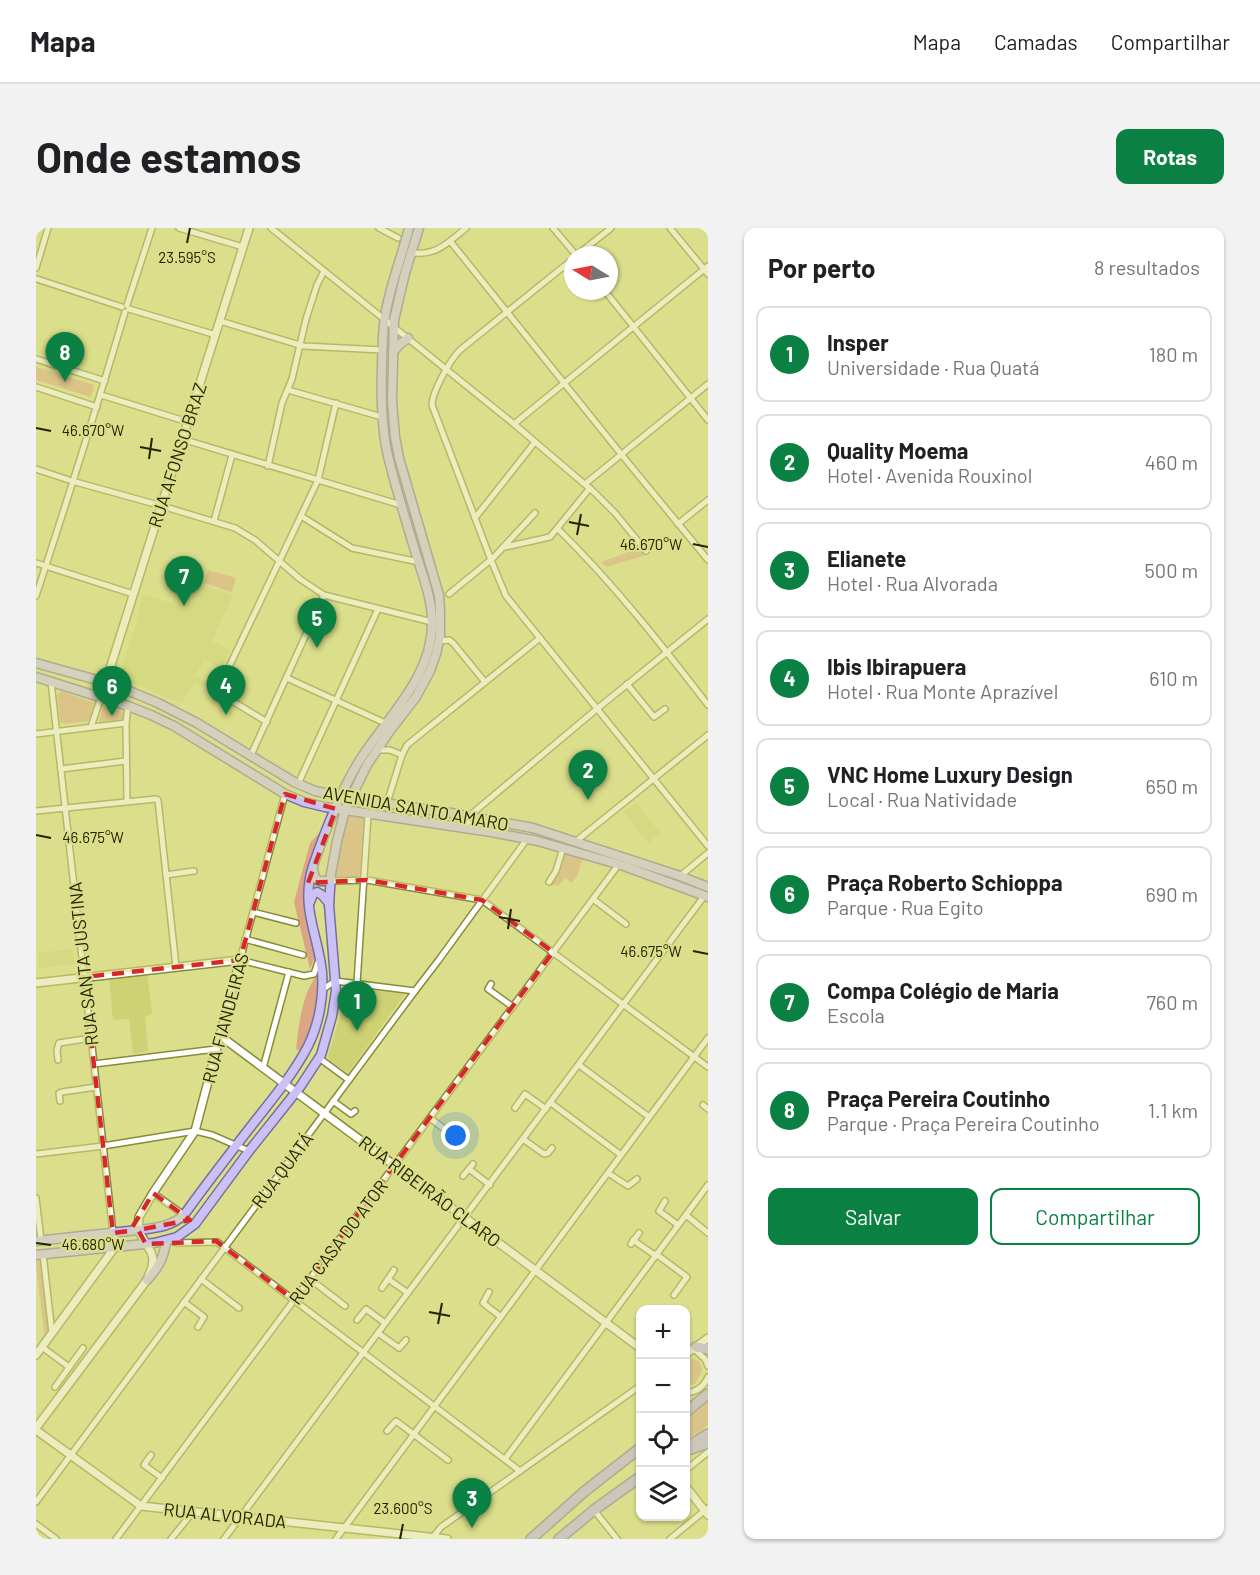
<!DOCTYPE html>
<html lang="pt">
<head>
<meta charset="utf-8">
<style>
	body { margin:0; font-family:Barlow,sans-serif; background:#f2f2f2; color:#202124 }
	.controls { position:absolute; right:18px; bottom:18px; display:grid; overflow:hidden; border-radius:12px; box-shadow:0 2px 4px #0004 }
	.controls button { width:54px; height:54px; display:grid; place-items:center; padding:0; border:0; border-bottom:2px solid #e0e0e0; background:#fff; color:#202124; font:30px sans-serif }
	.compass { position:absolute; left:528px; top:18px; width:54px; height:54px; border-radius:50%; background:#fff; box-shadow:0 2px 4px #0004; rotate:280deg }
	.you { position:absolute; left:420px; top:908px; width:21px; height:21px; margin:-15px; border:4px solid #fff; border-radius:50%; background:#1a73e8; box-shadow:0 0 0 9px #1a73e833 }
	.badge { display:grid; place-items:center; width:39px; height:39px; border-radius:50%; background:#0b8043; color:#fff; font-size:20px; font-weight:700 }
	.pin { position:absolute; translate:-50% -50px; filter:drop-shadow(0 2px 3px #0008) }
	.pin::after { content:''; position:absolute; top:32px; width:21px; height:18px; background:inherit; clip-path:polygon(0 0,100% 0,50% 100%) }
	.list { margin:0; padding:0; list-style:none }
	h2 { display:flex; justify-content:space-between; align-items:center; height:78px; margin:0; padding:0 24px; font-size:26px }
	h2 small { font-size:20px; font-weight:400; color:#757577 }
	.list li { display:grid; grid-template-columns:39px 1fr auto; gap:18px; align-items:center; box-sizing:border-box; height:96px; margin:0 12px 12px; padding:0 12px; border:2px solid #e0e0e0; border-radius:12px }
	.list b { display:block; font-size:22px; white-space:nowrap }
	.list p { margin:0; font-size:20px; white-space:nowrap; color:#757577 }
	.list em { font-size:20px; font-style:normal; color:#757577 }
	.actions { display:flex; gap:12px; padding:18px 24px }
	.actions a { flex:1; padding:14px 0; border:2px solid #0b8043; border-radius:12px; text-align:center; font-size:21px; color:#0b8043 }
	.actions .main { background:#0b8043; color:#fff }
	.icon { flex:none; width:33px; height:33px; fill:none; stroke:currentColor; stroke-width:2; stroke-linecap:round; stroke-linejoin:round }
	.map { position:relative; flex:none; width:672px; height:1311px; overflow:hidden; border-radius:12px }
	header { display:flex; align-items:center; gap:36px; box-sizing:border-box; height:84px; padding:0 30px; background:#fff; border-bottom:2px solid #e0e0e0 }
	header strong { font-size:28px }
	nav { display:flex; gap:33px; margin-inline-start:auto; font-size:21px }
	.intro { display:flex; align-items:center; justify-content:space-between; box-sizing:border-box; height:144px; padding:0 36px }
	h1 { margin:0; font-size:42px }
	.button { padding:15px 27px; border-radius:12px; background:#0b8043; color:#fff; font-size:21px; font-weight:700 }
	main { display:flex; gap:36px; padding:0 36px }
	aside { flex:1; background:#fff; border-radius:12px; box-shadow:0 2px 4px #0004 }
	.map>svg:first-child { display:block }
</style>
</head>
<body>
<header>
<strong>Mapa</strong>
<nav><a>Mapa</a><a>Camadas</a><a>Compartilhar</a></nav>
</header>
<div class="intro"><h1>Onde estamos</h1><a class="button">Rotas</a></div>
<main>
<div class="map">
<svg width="672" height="1311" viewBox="0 0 672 1311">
	<rect width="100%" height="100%" fill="#dbde8b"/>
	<g fill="#ced275">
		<polygon points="143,350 197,367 176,413 194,422 185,440 168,432 159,448 177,457 174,462 158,454 146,475 83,449 103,387 126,393 102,385 107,367 136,375"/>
		<polygon points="600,575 624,605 612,615 587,584"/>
		<polygon points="37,721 38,736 3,740 2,725"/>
		<polygon points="111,746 116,786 109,788 112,823 97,826 93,791 77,792 73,750"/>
		<polygon points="312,759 369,766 312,845 293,832 292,828 304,788 306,766 308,761"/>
	</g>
	<g fill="#dca586">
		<polygon points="0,139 58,157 55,169 0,152"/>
		<polygon points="604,320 610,327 570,339 565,334"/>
		<polygon points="172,342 200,350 196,364 168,355"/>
		<polygon points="25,463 58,475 55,488 52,493 29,496 24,494 21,468"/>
		<polygon points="67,478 85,483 87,485 88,491 63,494"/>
		<polygon points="314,586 315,588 329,589 332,594 326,643 325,646 319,649 298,651 298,642 312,587"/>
		<polygon points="286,602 269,669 279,728 274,741 258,674 274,615"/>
		<polygon points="528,623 537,625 537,628 546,631 542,646 536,655 529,650 522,658 519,656 517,658 514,656 523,643"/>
		<path d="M282 746C285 775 277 798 266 824L260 821C263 797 266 764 282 746Z"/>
		<polygon points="5,1029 14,1104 9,1111 0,1037 0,1030"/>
		<polygon points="655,1130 664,1134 666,1143 659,1156 650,1158 650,1134"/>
		<polygon points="672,1174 672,1197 662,1205 650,1211 650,1192"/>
	</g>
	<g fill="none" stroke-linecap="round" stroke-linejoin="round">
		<defs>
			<g id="minor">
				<polyline points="143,0 207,19"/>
				<polyline points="235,0 478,196 559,265 579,285 610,323"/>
				<polyline points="343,0 362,10"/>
				<polyline points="517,0 540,27"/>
				<polyline points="634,0 672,46"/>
				<polyline points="414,13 585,226 672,332"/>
				<path d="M374 24C398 30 413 14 430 0"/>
				<polyline points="541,27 575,0"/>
				<path d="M537 31 424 122C414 132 396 164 396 177L455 332 470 368 672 618"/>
				<polyline points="0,40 12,0"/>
				<polyline points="1,51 86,79"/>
				<polyline points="569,63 672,192"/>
				<polyline points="91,77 116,0"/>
				<polyline points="93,81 180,107"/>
				<polyline points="184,93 267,118 347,122"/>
				<polyline points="0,131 69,153"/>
				<polyline points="0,159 61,179"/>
				<polyline points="252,162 346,189"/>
				<polyline points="65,167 152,194"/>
				<polyline points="478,196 672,38"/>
				<polyline points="146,211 365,277"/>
				<polyline points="232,238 246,175 256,151 270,91 281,57 288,43"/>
				<polyline points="0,241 36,253 126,278 199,300 219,312 264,351 288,367 396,394"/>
				<polyline points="549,256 672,156"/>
				<polyline points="265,288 316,320 383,334"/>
				<polyline points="439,290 499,214"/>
				<polyline points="178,293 196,227"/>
				<polyline points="642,296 672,272"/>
				<path d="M522 301C577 355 625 416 672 477"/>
				<polyline points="469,319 514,309 554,260"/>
				<polyline points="0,335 97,366"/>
				<polyline points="413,366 457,330 499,285"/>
				<path d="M0 368C31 273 61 179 89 84"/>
				<polyline points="403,413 413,412 417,415 449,454"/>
				<polyline points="251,450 349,495"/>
				<polyline points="15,454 77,1005"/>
				<polyline points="591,456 618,489 629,481"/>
				<polyline points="231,494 183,465 182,462 282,252 300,175"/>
				<polyline points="55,499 65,469"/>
				<polyline points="0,506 90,495"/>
				<polyline points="342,522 354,522 366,527"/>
				<polyline points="215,527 288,367"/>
				<polyline points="25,541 90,533"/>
				<polyline points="262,556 342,381"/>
				<polyline points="249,566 204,732 268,748 278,746 282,734"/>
				<polyline points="91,573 90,495 92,478"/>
				<polyline points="351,575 366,527 371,517 504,410"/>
				<polyline points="0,583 120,571 122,572 140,739"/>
				<polyline points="431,600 432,589 562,480 672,391"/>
				<polyline points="539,614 672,507"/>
				<polyline points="130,647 158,643"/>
				<polyline points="643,649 672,625"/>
				<polyline points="294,653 331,652 446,672 672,839"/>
				<polyline points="513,654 520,643 527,620"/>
				<polyline points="557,671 590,696"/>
				<polyline points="217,684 260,695"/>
				<polyline points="209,711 267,727"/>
				<polyline points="321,755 332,587"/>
				<polyline points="455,756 452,761 477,779"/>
				<polyline points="286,762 299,753 379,763"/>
				<polyline points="283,830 313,852"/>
				<polyline points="22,832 21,822 23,815 55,810"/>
				<polyline points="58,836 180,821"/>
				<polyline points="543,837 613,889"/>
				<polyline points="227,840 253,744"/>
				<polyline points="24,873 23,865 26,864 60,859"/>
				<polyline points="297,873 315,886 319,883"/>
				<polyline points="515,875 585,927"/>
				<polyline points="667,877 672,881"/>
				<polyline points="479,880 489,866 510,881"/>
				<polyline points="394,890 416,907 419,902"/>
				<polyline points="487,911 508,926 512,925 516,920"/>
				<polyline points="0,926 67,918 159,903 176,907 213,923"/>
				<polyline points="433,941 454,957"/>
				<polyline points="572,945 592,958 601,951"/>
				<polyline points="427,948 437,936"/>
				<polyline points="117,965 148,987"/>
				<polyline points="0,970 5,1012"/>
				<polyline points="629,973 623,983 642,997"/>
				<polyline points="650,987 672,1005"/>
				<polyline points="133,1012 141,1015 181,1014 484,1243"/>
				<polyline points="597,1012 620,1028"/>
				<polyline points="595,1016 603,1005"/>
				<polyline points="7,1026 16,1105"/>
				<polyline points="620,1026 651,1049 638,1067"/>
				<polyline points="165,1051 203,1080"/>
				<polyline points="274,1051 309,1078"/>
				<polyline points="352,1051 372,1065"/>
				<polyline points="346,1060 358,1042"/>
				<polyline points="453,1064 447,1075 465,1089"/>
				<polyline points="148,1074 168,1089 162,1099"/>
				<polyline points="321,1092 330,1081 349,1095"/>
				<polyline points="342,1105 363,1120 370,1112"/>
				<polyline points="6,1119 33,1139"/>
				<polyline points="657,1120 669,1131 672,1138"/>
				<polyline points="19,1159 47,1120"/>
				<path d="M650 1165C660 1164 668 1159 672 1149"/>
				<polyline points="351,1203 360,1193 412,1232"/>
				<polyline points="115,1227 108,1237 126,1250"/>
				<polyline points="469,1231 672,957"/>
				<polyline points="650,1242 672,1224"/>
				<polyline points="0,1274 379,763 402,733 491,611"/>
				<polyline points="558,1282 581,1311"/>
				<polyline points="0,1296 20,1311"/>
				<polyline points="80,1311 583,636"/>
				<polyline points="135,1311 157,1284"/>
				<polyline points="188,1311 669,667"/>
				<polyline points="300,1311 672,810"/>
				<polyline points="397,1311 397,1309 405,1299 604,1158"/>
				<polyline points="634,1311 672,1280"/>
			</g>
			<g id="tertiary">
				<polyline points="65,469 213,0"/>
				<polyline points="0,755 204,732 159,903 117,965 103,989 102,1002 115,1024 117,1031 116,1039 111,1052 0,1200"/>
				<polyline points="183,807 604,1120"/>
				<polyline points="650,1126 672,1110"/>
				<polyline points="0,1127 79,1019 77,1005"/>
				<polyline points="0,1202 105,1278 411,1311"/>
				<polyline points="650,1259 672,1287"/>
			</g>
			<g id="primary">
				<polyline points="357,124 363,117 372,110"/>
				<polyline points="0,435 79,457 122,475 161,495 258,554 279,563 308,569 415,585 497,600 644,648 672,659"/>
				<polyline points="0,449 92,478 115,487 138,498 249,566 268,574 289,579 455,604 502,613 588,638 672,669"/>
				<polyline points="277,641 279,650 284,653 294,653"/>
				<polyline points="274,674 277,666 281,664 286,667 293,675"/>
				<path d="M0 1013 111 1001C126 999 136 997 148 987 171 955 195 924 220 892 238 869 258 845 272 818 283 796 288 768 286 744 282 706 264 679 277 638 289 603 303 567 322 535 349 491 397 450 396 394 396 371 387 348 380 326 370 293 360 261 352 228 345 198 345 167 346 137 347 119 346 100 350 83 355 55 366 28 373 0"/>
				<polyline points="0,1027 118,1015 141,1009 159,996 213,923 264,859 285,827 296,788 300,763 293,677 295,646 301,613 309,582 331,537 353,504 380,469 394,443 400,426 404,408 404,382 403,367 363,230 359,209 356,173 358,92 369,45 383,0"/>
				<path d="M111 1052C122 1040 128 1030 130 1013"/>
			</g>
			<g id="trunk">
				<polyline points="660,1119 672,1121"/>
				<polyline points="650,1184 672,1166"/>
				<polyline points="650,1220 672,1206"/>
				<polyline points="655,1221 672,1215"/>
				<polyline points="495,1311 549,1263 604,1220"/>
				<polyline points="523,1311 558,1282 604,1249"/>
			</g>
		</defs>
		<use href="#minor" stroke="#898b37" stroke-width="8"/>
		<use href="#tertiary" stroke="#898b37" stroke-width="10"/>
		<use href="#primary" stroke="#786e9c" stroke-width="11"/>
		<use href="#trunk" stroke="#786e9c" stroke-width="12"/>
		<use href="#minor" stroke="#fff" stroke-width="5"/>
		<use href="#tertiary" stroke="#fff" stroke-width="7"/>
		<use href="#primary" stroke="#cac1f6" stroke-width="8"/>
		<use href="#trunk" stroke="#b8acf3" stroke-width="9"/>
	</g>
	<path d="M0 0H672V1311H0ZM249 566 300 581 272 655 331 652 446 672 517 724 258 1072 180 1013 110 1016 102 1002 154 992 117 965 94 1003 77 1005 48 749 204 732Z" fill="#dbde8b" fill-opacity=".55" fill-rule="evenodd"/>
	<path fill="none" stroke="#d62828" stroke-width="4.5" stroke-dasharray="12 8" stroke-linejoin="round" d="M249 566 300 581 272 655 331 652 446 672 517 724 258 1072 180 1013 110 1016 102 1002 154 992 117 965 94 1003 77 1005 48 749 204 732Z"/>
	<path fill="none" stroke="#232301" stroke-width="2" d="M151 15 154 0M0 200 15 203M104 219 125 223M113 231 116 210M533 294 553 298M541 307 545 286M657 316 672 319M0 607 15 610M463 689 484 693M472 701 475 681M657 723 672 726M0 1015 15 1017M393 1084 414 1088M402 1096 406 1075M364 1311 367 1296"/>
	<g text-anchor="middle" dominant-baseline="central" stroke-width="4.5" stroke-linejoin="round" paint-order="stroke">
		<g font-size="18" fill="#232301" stroke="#dbde8b">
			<text transform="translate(141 227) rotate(-72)">RUA AFONSO BRAZ</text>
			<text transform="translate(380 580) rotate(10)">AVENIDA SANTO AMARO</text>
			<text transform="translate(47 736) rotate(-96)">RUA SANTA JUSTINA</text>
			<text transform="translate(189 790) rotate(-75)">RUA FIANDEIRAS</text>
			<text transform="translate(246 942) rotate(-53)">RUA QUATÁ</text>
			<text transform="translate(394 963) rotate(37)">RUA RIBEIRÃO CLARO</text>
			<text transform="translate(302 1014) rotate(-53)">RUA CASA DO ATOR</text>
			<text transform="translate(189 1287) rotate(6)">RUA ALVORADA</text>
		</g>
	</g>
	<g font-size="15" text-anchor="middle" fill="#232301" stroke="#dbde8b" stroke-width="4.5" stroke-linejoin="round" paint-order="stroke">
		<text x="151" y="35">23.595°S</text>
		<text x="57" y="208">46.670°W</text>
		<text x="615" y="322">46.670°W</text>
		<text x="57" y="615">46.675°W</text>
		<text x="615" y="729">46.675°W</text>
		<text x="57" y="1022">46.680°W</text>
		<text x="367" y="1286">23.600°S</text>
	</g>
</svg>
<div class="controls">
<button>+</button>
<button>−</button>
<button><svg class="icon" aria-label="locate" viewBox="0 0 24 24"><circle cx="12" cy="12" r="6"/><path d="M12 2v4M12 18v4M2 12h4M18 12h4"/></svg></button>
<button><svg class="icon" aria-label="layers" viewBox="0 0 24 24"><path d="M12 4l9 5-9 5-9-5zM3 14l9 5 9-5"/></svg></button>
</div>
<svg class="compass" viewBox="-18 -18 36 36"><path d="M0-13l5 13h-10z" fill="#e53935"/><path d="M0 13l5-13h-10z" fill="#757577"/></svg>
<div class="you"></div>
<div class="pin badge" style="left:321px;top:803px">1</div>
<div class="pin badge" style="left:552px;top:572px">2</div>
<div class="pin badge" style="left:436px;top:1300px">3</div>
<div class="pin badge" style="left:190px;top:487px">4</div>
<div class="pin badge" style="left:281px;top:420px">5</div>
<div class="pin badge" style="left:76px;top:488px">6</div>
<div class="pin badge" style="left:148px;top:378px">7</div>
<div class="pin badge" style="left:29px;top:154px">8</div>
</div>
<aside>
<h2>Por perto<small>8 resultados</small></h2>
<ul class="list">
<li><span class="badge">1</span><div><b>Insper</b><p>Universidade · Rua Quatá</p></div><em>180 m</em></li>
<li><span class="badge">2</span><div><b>Quality Moema</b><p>Hotel · Avenida Rouxinol</p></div><em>460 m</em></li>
<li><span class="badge">3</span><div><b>Elianete</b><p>Hotel · Rua Alvorada</p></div><em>500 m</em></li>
<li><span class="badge">4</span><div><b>Ibis Ibirapuera</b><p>Hotel · Rua Monte Aprazível</p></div><em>610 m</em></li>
<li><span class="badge">5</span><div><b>VNC Home Luxury Design</b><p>Local · Rua Natividade</p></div><em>650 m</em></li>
<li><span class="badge">6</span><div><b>Praça Roberto Schioppa</b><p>Parque · Rua Egito</p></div><em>690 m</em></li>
<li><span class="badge">7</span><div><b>Compa Colégio de Maria</b><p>Escola</p></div><em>760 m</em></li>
<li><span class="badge">8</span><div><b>Praça Pereira Coutinho</b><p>Parque · Praça Pereira Coutinho</p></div><em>1.1 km</em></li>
</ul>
<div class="actions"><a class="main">Salvar</a><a>Compartilhar</a></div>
</aside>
</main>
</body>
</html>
